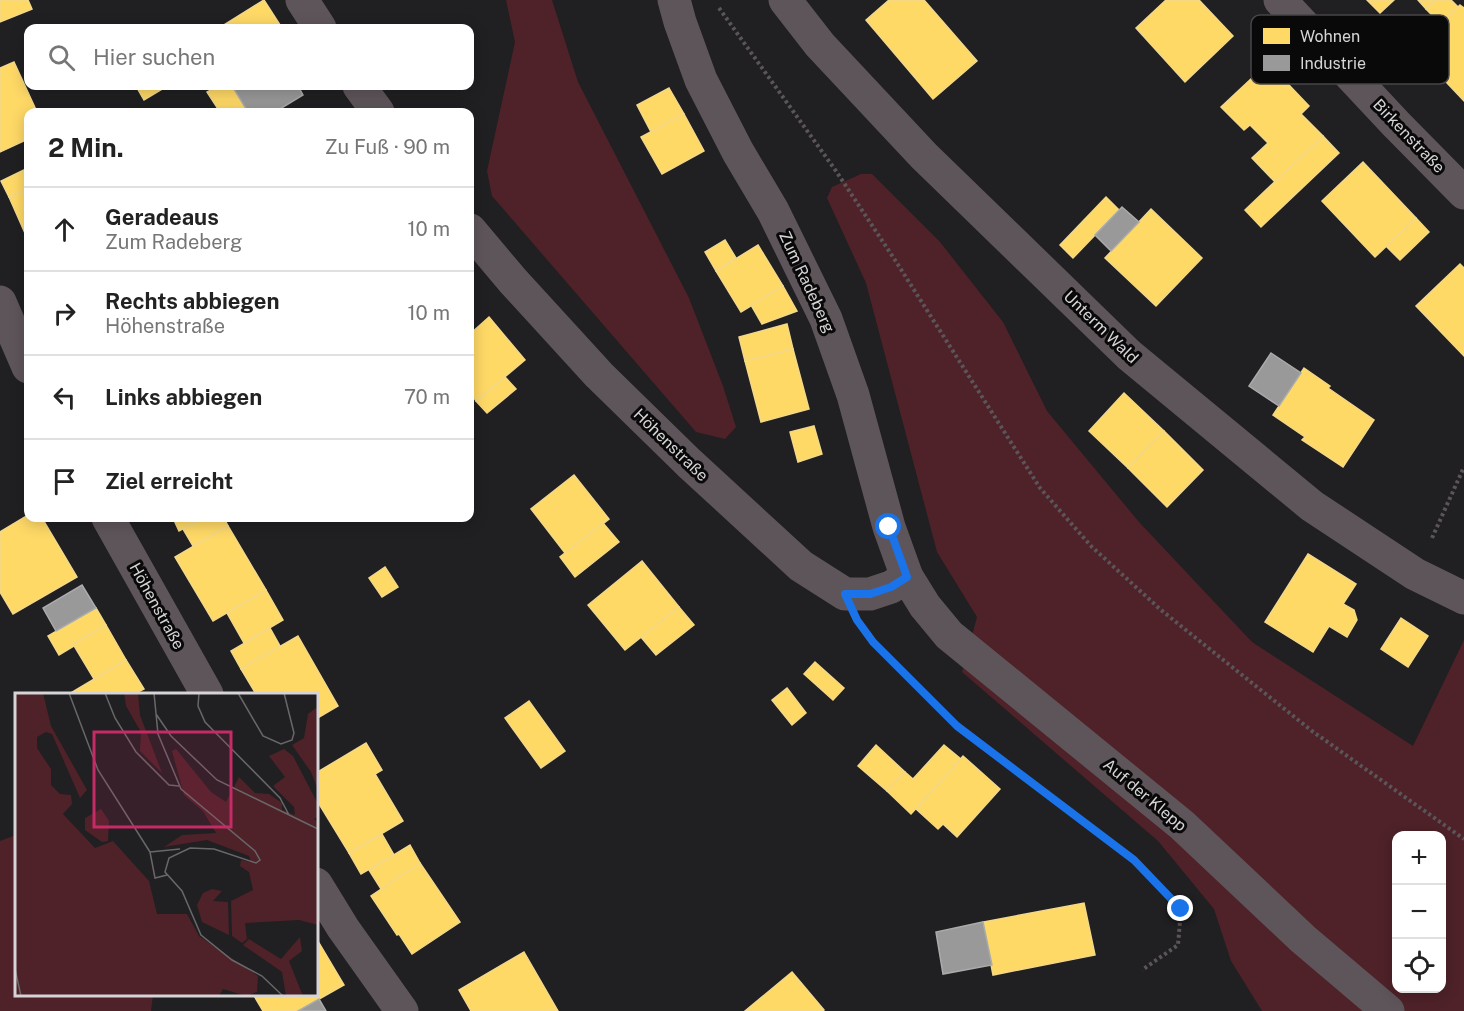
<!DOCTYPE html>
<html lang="de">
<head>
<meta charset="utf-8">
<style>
	body { margin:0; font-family:"Public Sans",sans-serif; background:#f6f6f6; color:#222 }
	.controls { position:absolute; right:18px; bottom:18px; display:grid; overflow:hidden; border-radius:12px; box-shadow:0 3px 15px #0003 }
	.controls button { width:54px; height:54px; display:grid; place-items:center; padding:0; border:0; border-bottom:2px solid #e0e0e0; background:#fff; color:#222; font:30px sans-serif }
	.stop { position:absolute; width:18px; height:18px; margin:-14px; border:4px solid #1a73e8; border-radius:50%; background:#fff }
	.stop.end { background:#1a73e8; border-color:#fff; box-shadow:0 2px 6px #0008 }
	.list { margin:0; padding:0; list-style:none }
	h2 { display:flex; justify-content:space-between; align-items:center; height:78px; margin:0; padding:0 24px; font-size:26px }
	h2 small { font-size:20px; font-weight:400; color:#767676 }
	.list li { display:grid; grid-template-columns:39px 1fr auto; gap:18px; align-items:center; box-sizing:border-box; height:84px; padding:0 24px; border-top:2px solid #e0e0e0 }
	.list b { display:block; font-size:22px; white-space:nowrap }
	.list p { margin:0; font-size:20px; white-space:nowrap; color:#767676 }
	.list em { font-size:20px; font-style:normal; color:#767676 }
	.icon { flex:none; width:33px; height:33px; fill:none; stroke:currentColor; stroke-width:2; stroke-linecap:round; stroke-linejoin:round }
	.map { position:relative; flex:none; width:1464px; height:1011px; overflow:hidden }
	.search { position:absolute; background:#fff; box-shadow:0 3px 15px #0003; left:24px; top:24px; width:450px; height:66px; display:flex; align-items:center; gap:15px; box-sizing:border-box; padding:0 21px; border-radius:12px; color:#767676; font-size:22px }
	.panel { position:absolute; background:#fff; box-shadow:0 3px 15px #0003; left:24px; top:108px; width:450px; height:414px; border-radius:12px }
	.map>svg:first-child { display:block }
</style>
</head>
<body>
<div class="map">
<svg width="1464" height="1011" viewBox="0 0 1464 1011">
	<rect width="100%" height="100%" fill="#201f21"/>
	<g fill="#4e2228" fill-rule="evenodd">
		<polygon points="506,0 552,0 578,82 689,298 723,386 736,427 725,439 696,432 492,196 487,171 515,42"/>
		<path d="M861 174H872L940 242 1003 322 1047 411 1139 522 1252 642 1413 746 1464 640V1011H1262L1231 961 1214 909 1158 841 962 672 977 617 937 552 866 283 827 198 832 187ZM1396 836H1442V988H1396Z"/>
		<polygon points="16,835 16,994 153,995 151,1011 0,1011 0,841"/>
	</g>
	<g fill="#ffd966" stroke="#f3d888" stroke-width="1.5">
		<polygon points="0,0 28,0 32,9 0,22"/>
		<polygon points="264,0 282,28 219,28"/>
		<polygon points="889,0 924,0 977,61 933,99 866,20"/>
		<polygon points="1166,0 1199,0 1233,36 1185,82 1136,28"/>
		<polygon points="1367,0 1394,0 1380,13"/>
		<polygon points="1418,0 1436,0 1426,9"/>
		<polygon points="1436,0 1451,0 1458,7 1440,23 1426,9"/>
		<polygon points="1460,5 1464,8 1464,101 1414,48"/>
		<polygon points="14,62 37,112 28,112 28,139 0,152 0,68"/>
		<polygon points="1268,63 1309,106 1301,114 1323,136 1275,182 1252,158 1268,143 1250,125 1244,130 1221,107"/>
		<polygon points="136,86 163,86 164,88 144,100"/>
		<polygon points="218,86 232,86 248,112 220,112 207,92"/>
		<polygon points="669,88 684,114 651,132 637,105"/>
		<polygon points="684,114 704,151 662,174 641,137"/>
		<polygon points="1323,136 1339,153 1261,227 1245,210"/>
		<polygon points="1363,162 1416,218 1375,257 1322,201"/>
		<polygon points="28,168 28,189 9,197 1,181"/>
		<polygon points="28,189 28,240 9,197"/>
		<polygon points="1106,197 1119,210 1073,258 1060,245"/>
		<polygon points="1151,209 1202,258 1156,306 1105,258"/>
		<polygon points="1416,218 1429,232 1400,260 1386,246"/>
		<polygon points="725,240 736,258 716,271 705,252"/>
		<polygon points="758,245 783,286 741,312 716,271"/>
		<polygon points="1460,264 1464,268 1464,356 1416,306"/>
		<polygon points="783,286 797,311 762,324 751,305"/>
		<polygon points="489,317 525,360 476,401 470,392 470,334"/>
		<polygon points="787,324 793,349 745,361 739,337"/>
		<polygon points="793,349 809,409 761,422 745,361"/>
		<polygon points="1304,368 1330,386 1328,388 1374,420 1343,467 1302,440 1305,437 1273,415"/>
		<polygon points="505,377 516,389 487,413 476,401"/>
		<polygon points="1124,393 1164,431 1128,468 1089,431"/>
		<polygon points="814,426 822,454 798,462 790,432"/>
		<polygon points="1164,431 1203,470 1167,507 1128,468"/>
		<polygon points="574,475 609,519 565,553 531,509"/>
		<polygon points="28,515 28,518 42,518 77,577 13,614 0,592 0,532"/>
		<polygon points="173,518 203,518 179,531"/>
		<polygon points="203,518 224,518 228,526 193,546 183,529"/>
		<polygon points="603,523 619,542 575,577 560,557"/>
		<polygon points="228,526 266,590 213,621 175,557"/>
		<polygon points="1308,554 1356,584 1343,604 1354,610 1357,620 1347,637 1329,626 1313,652 1265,622"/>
		<polygon points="642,561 679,607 625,650 588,605"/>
		<polygon points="385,567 398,587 382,597 369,578"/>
		<polygon points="266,590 283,620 244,643 227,613"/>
		<polygon points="679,607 694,625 656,655 641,637"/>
		<polygon points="96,608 106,625 73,644 74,646 59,655 48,636"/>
		<polygon points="1401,618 1428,636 1408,667 1381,649"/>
		<polygon points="106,625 126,660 94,679 73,644"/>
		<polygon points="270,628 280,646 241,669 231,651"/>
		<polygon points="298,636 338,706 316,719 316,694 256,694 241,669"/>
		<polygon points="126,660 144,689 136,693 137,694 69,694"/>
		<polygon points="815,662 844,688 833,700 804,674"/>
		<polygon points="787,688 806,713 792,725 772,700"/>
		<polygon points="529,701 565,751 541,768 505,718"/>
		<polygon points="366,743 382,770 375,774 403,821 349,853 316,799 316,773"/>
		<polygon points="876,745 905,772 887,791 858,766"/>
		<polygon points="944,745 961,759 911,814 887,791 905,772 913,779"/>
		<polygon points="963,756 1000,789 957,837 943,824 938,829 916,809"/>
		<polygon points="382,834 394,855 361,874 349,853"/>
		<polygon points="410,845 420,863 381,889 369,870"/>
		<polygon points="420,863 460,922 412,954 399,934 397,935 371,896"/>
		<polygon points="1084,903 1095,955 993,975 983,922"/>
		<polygon points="316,938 344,985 298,1011 263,1011 253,994 316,994"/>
		<polygon points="524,952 558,1011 471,1011 459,990"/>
		<polygon points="792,972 824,1010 823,1011 745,1011"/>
	</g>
	<g fill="#999" stroke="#ababab" stroke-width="1.5">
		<polygon points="239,86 298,86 303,95 275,112 248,112 234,89"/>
		<polygon points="1122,207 1139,222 1111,251 1095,235"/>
		<polygon points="1271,353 1301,373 1279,406 1249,386"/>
		<polygon points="82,585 96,608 56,631 43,608"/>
		<polygon points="983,922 992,965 943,974 936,932"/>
		<polygon points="319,999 326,1011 298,1011"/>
	</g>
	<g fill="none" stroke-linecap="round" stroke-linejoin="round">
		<g stroke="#5b5558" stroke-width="4" stroke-dasharray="3 3" stroke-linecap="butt">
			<polyline points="719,8 836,171 895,260 1040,488 1091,546 1161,610 1312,731 1464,839"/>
			<polyline points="1432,538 1464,467"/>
			<polyline points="868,634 873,642 957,726 1134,860 1181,909 1178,945 1142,970"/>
		</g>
		<g stroke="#5e555a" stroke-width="33">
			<polyline points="302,0 320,28"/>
			<polyline points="674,0 680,22 701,80 738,152 773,211 826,319 853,395 889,527 907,577 925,606 949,635 1182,825 1303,939 1388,1011"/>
			<polyline points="785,0 820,45 924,156 1129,355 1312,506 1415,574 1464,598"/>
			<polyline points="1280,0 1396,124 1464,193"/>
			<polyline points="359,86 378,112"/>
			<polyline points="470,230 513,281 599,375 689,463 801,566 845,594 870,594 891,587 907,577"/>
			<polyline points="0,302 28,367"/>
			<polyline points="108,518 207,694"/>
			<polyline points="316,884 343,928 402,1011"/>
		</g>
	</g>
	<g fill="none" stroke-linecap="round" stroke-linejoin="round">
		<polyline stroke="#1a73e8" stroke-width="8" points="889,527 907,577 891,587 870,594 845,594 857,620 873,642 957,726 1134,860 1181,909"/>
	</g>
	<g text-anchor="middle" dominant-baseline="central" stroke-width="6" stroke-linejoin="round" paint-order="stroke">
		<g font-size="16" fill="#d6d4d6" stroke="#0a090a">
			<text transform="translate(1409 136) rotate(46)">Birkenstraße</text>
			<text transform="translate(807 282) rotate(65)">Zum Radeberg</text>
			<text transform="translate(1101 327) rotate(44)">Unterm Wald</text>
			<text transform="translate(671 445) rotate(44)">Höhenstraße</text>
			<text transform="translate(157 606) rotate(61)">Höhenstraße</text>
			<text transform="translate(1145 795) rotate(40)">Auf der Klepp</text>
		</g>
	</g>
	<g transform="translate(15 693)">
		<rect width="303" height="303" fill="#201f21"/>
		<path d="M0 0H28L36 33 72 97 65 105 37 41 31 39 22 44V55L36 76V92L45 101 56 102 57 111 48 121 80 155 98 148 134 188 142 221H172L184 243 243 283 242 299 231 303 208 296 204 303 0 302ZM123 0 125 22 147 80 125 58 126 39 111 13 109 0ZM301 15 303 17V97L296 79 277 52 289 45 293 21ZM161 56 196 99 211 109 224 84 240 100 254 101 267 110V117L280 122 279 114 258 93 270 84 254 63 269 56 278 63 303 111V124L299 126 303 129V232L284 227 230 230 232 246 227 250 217 243 216 208 238 197 234 179 225 173 226 167 236 169 234 163 192 147 149 154 167 142 201 140 188 118 169 102 157 58ZM86 116 94 128 93 148 87 149 70 137V125ZM197 196 207 198 198 208 213 209 214 242 187 229 182 212 188 200ZM285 244 287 258 274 268 288 303H271L267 279 228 252 234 246 266 266Z" fill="#4e2228"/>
		<path fill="none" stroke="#696769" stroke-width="1.5" d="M54 0 83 77 135 159M90 0 100 25 121 59 154 92 164 93M139 0 143 41 166 96 240 158 245 167 241 170 199 156 175 155 154 165 150 179 167 198 186 242 217 267 247 283 268 303M184 0 183 13 190 29 265 105 274 122M223 0 248 43 266 51 277 47 279 40 269 0M141 21 156 43 202 87 303 136M135 159 140 185 152 182M135 159 165 156M0 276 6 303"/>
		<path fill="#c42b67" fill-opacity="0.15" stroke="#c42b67" stroke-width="3" d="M79 39H216V134H79Z"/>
		<rect width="303" height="303" fill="none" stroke="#d6d4d6" stroke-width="3"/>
	</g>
	<rect x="1251" y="15" width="198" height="69" rx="9" fill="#0a090a" stroke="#474647" stroke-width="1.5"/>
	<rect x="1263" y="28" width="27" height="16" fill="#ffd966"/>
	<rect x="1263" y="55" width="27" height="16" fill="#999"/>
	<g font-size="16" fill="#d6d4d6">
		<text x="1300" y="42">Wohnen</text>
		<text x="1300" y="69">Industrie</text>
	</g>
</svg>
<div class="controls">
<button>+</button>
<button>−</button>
<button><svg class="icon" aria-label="locate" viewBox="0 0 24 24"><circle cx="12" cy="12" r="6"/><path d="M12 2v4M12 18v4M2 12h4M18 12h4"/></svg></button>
</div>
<div class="stop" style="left:889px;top:527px"></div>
<div class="stop end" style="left:1181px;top:909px"></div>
<div class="search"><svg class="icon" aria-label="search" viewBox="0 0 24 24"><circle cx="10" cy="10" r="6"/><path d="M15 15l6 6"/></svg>Hier suchen</div>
<section class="panel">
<h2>2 Min.<small>Zu Fuß · 90 m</small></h2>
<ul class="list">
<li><svg class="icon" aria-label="ahead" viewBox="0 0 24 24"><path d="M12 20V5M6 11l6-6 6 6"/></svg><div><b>Geradeaus</b><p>Zum Radeberg</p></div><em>10 m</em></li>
<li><svg class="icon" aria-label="right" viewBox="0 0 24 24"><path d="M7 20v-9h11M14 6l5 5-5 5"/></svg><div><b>Rechts abbiegen</b><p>Höhenstraße</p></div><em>10 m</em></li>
<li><svg class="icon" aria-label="left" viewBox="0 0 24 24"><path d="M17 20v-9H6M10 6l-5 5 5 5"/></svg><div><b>Links abbiegen</b></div><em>70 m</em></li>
<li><svg class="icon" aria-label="arrive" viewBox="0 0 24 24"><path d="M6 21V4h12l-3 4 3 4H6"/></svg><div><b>Ziel erreicht</b></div></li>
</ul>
</section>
</div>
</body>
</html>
